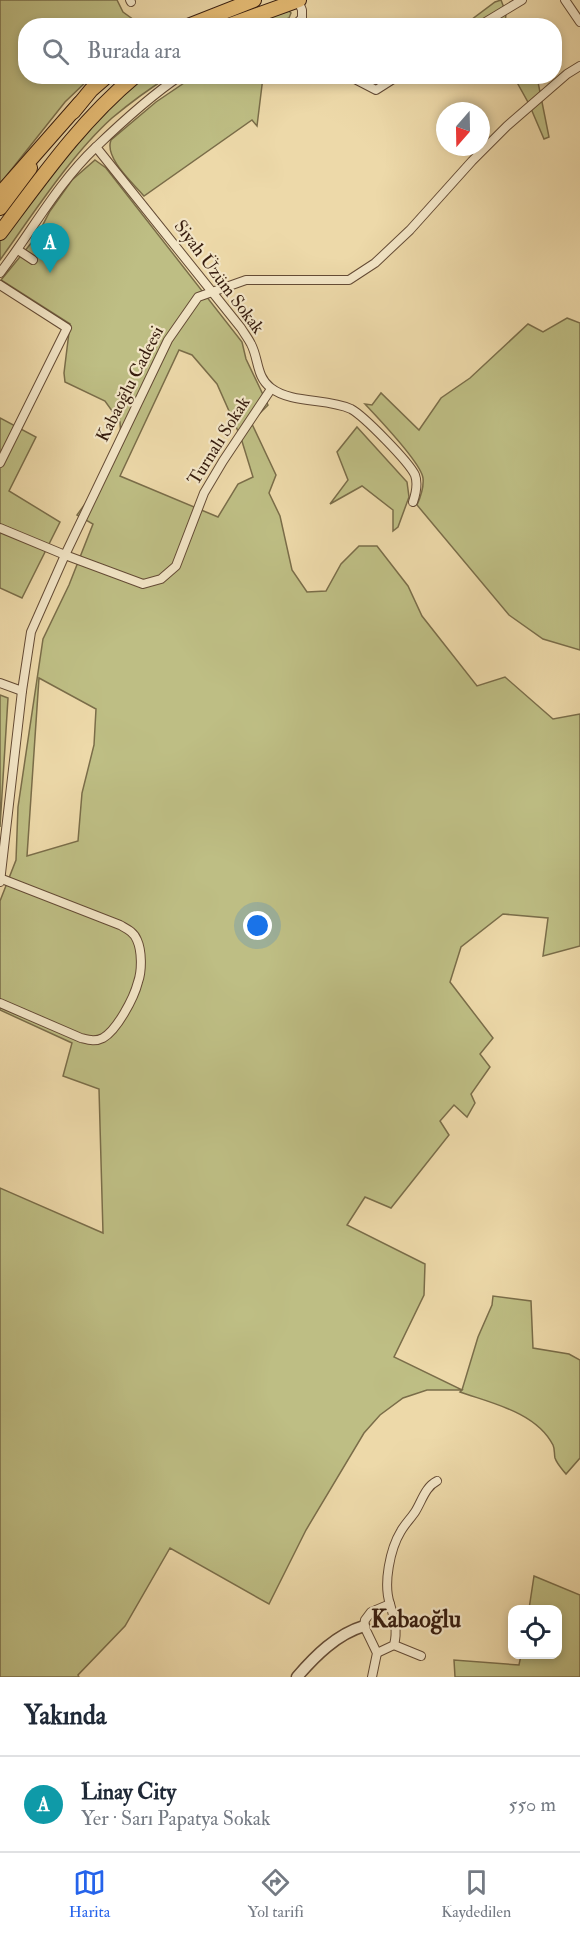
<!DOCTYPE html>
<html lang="tr">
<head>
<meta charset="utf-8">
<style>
	body { margin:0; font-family:"IM FELL Double Pica",serif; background:#f2f2f3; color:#1f2937 }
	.controls { position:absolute; right:18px; bottom:18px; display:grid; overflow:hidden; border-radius:12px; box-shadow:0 3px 9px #0003 }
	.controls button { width:54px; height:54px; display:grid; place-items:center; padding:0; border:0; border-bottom:2px solid #e0e1e3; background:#fff; color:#1f2937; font:30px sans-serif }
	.compass { position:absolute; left:436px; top:102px; width:54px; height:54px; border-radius:50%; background:#fff; box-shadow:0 3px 9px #0003; rotate:200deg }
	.you { position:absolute; left:258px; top:926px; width:21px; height:21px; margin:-15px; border:4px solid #fff; border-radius:50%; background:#1a73e8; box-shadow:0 0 0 9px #1a73e833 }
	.badge { display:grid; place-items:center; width:39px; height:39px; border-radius:50%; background:#2563eb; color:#fff; font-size:20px; font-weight:700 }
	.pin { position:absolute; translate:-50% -50px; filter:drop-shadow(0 2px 3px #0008) }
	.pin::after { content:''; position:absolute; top:32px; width:21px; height:18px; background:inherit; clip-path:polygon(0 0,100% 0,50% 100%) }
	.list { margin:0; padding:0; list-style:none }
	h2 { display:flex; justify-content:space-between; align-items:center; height:78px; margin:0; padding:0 24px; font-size:26px }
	h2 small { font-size:20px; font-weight:400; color:#747a83 }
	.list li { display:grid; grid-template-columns:39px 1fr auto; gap:18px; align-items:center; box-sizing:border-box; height:96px; padding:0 24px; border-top:2px solid #e0e1e3 }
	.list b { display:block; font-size:22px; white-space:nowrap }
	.list p { margin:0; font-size:20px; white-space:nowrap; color:#747a83 }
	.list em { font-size:20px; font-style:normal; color:#747a83 }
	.icon { flex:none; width:33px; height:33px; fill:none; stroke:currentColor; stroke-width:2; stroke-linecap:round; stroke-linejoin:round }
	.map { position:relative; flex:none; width:580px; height:1677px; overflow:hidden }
	.search { position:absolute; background:#fff; box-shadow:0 3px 9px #0003; left:18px; right:18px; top:18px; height:66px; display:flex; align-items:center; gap:15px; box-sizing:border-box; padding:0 21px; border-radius:24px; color:#747a83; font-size:22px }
	.sheet { height:174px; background:#fff }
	nav { display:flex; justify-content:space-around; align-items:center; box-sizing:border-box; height:84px; border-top:2px solid #e0e1e3; background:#fff; font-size:16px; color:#747a83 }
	nav a { display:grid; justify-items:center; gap:3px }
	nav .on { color:#2563eb }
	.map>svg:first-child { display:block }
</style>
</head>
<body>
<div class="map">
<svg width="580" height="1677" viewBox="0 0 580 1677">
	<rect width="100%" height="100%" fill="#edd9a9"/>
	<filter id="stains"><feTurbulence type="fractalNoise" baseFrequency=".00333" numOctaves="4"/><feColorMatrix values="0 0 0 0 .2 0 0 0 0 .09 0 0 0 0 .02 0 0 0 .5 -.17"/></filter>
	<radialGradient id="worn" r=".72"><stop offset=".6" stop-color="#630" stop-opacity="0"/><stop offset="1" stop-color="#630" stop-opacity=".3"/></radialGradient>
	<g fill="#bebe84" stroke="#7a6d49" stroke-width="1.5" fill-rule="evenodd">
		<polygon points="0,0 117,0 123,12 141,25 26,26 26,76 91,77 65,102 0,184"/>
		<polygon points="501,0 506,13 505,25 463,26 495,2"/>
		<polygon points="289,11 291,13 289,18 270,25 239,26"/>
		<path d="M142 77H168C149 89 130 103 112 118 71 155 33 214 0 260V241L58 162 118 97Z"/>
		<path d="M263 77 257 126 252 120 144 196C133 183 104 158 111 140L156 102 193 77Z"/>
		<polygon points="514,77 537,77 549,137 544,139 529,104"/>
		<path d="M95 160 106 168 242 342 246 359 268 405 251 422 276 475 269 493 280 516 292 570 307 592 326 591 341 564 359 546H377L408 586 422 616 477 686 505 677 553 719 580 714V946L543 956 548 918 503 914 461 947 450 982 493 1038 480 1054 490 1067 471 1094 475 1103 467 1117 454 1105 440 1121 449 1135 391 1208 365 1197 347 1225 425 1264 424 1295 394 1357 462 1390 478 1337 492 1305 493 1296 531 1301 533 1348 569 1354 580 1360V1458L566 1474C562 1469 557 1464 555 1458 554 1454 555 1449 553 1445 536 1412 491 1403 460 1392L462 1390H427L403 1398 380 1415 364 1433 306 1530 269 1604 170 1548 125 1626 78 1675 79 1677H0V1188L103 1233 99 1089 63 1076 72 1043 0 1010V901L16 860 18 807 43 639 69 585 93 524 77 515 109 471 121 441 120 422 105 401 65 382 64 373 70 324 1 280 37 236 50 211 72 180ZM179 350 192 355 217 384 241 438 253 477 238 484 218 517 120 476ZM39 678 96 709 94 745 82 793 78 841 27 856Z"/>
		<path d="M567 318 580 323V650L543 639 509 615 417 505C421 496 424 487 423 478 421 462 377 417 365 404L372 405 381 393 419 430 441 398 470 378 528 324 543 332Z"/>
		<polygon points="0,418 36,437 9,491 60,522 22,598 0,588"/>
		<polygon points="357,427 407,482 409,497 398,527 393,531 393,510 362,486 330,504 348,480 337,452"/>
		<polygon points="0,695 8,698 0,827"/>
		<polygon points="534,1576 580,1595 580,1677 455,1677 454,1660 519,1665 521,1655 558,1654 558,1610 529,1609"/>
	</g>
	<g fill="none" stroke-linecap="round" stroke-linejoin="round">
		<defs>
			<g id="minor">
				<polyline points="130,0 131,2"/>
				<polyline points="565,0 580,22"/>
				<polyline points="294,26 302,18 302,10 298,0"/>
				<polyline points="479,26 522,0"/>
				<path d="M180 76C149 97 123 121 96 147L241 328C244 333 248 338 251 344 259 359 256 377 271 388 292 404 327 398 351 409 364 416 409 462 415 475 418 483 416 493 413 502"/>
				<polyline points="349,76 376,90 398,76"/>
				<polyline points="18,250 33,260"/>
				<path d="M0 273C32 231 57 184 96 147"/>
				<polyline points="0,285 67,328 0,463"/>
				<polyline points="0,528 65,555 143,584 161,579 176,566 204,493 223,461 271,389"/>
				<polyline points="0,683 22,691"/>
				<polyline points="0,882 22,691 31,632 65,555 168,340 198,297 246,280 349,280 375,263 410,230 472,161 507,126 567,74 580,66"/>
				<path d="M0 1003 81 1038C89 1040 95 1042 103 1038 117 1030 134 998 138 982 142 971 142 951 137 940 134 932 127 929 120 925L2 879"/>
				<polyline points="394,1645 421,1656"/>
				<path d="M377 1653 394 1645C398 1630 394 1618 390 1604"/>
				<path d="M372 1677 377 1653 364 1626 365 1620 371 1612 390 1604C383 1584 390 1549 401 1531 405 1524 411 1518 415 1512 422 1501 425 1487 437 1481"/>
			</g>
			<path id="tertiary" d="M297 1677C315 1656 337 1634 364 1626"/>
			<g id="primary">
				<polyline points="188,26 254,0"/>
				<polyline points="227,26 299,0"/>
				<polyline points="73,112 91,90 107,76"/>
				<polyline points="0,208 30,168"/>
				<path d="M0 233C42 177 81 121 135 76"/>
			</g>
			<polyline id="trunk" points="0,194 80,103"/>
		</defs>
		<use href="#minor" stroke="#644b35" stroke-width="10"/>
		<use href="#tertiary" stroke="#644b35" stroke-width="13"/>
		<use href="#primary" stroke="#361c0e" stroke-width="16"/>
		<use href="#trunk" stroke="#361c0e" stroke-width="16"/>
		<use href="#minor" stroke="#f3e6c7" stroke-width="8"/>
		<use href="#tertiary" stroke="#f3e6c7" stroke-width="10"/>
		<use href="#primary" stroke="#e6bc74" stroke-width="14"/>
		<use href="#trunk" stroke="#e6bc74" stroke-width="14"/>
	</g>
	<g text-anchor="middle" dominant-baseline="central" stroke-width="4.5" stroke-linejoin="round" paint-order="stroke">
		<g font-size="18" fill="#361c0e" stroke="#f3e6c7">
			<text transform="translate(219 277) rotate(53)">Siyah Üzüm Sokak</text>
			<text transform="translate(130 384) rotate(-63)">Kabaoğlu Cadeesi</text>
			<text transform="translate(219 441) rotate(-58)">Turnalı Sokak</text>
		</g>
		<g font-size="24" font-weight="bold" fill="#361c0e" stroke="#f3e6c7">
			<text x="416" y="1619">Kabaoğlu</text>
		</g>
	</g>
	<rect width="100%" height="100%" filter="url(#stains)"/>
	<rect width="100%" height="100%" fill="url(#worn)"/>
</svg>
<div class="controls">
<button><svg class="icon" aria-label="locate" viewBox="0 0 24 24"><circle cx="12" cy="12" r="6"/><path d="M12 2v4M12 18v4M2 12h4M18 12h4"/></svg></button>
</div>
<svg class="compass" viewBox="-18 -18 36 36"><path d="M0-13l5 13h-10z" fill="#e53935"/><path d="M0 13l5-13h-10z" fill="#747a83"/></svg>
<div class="you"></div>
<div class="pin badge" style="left:50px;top:273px;background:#0f9aa8">A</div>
<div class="search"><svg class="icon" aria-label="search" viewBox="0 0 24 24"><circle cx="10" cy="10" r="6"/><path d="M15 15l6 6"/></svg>Burada ara</div>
</div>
<section class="sheet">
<h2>Yakında<small></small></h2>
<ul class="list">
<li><span class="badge" style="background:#0f9aa8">A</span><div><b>Linay City</b><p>Yer · Sarı Papatya Sokak</p></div><em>550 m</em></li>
</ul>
</section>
<nav>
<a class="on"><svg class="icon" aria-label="map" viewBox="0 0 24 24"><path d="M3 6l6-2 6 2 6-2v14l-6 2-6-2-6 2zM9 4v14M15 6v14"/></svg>Harita</a>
<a><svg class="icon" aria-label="directions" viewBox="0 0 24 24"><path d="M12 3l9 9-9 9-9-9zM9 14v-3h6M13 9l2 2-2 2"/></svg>Yol tarifi</a>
<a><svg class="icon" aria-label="saved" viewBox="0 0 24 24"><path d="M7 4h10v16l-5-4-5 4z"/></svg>Kaydedilen</a>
</nav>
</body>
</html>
